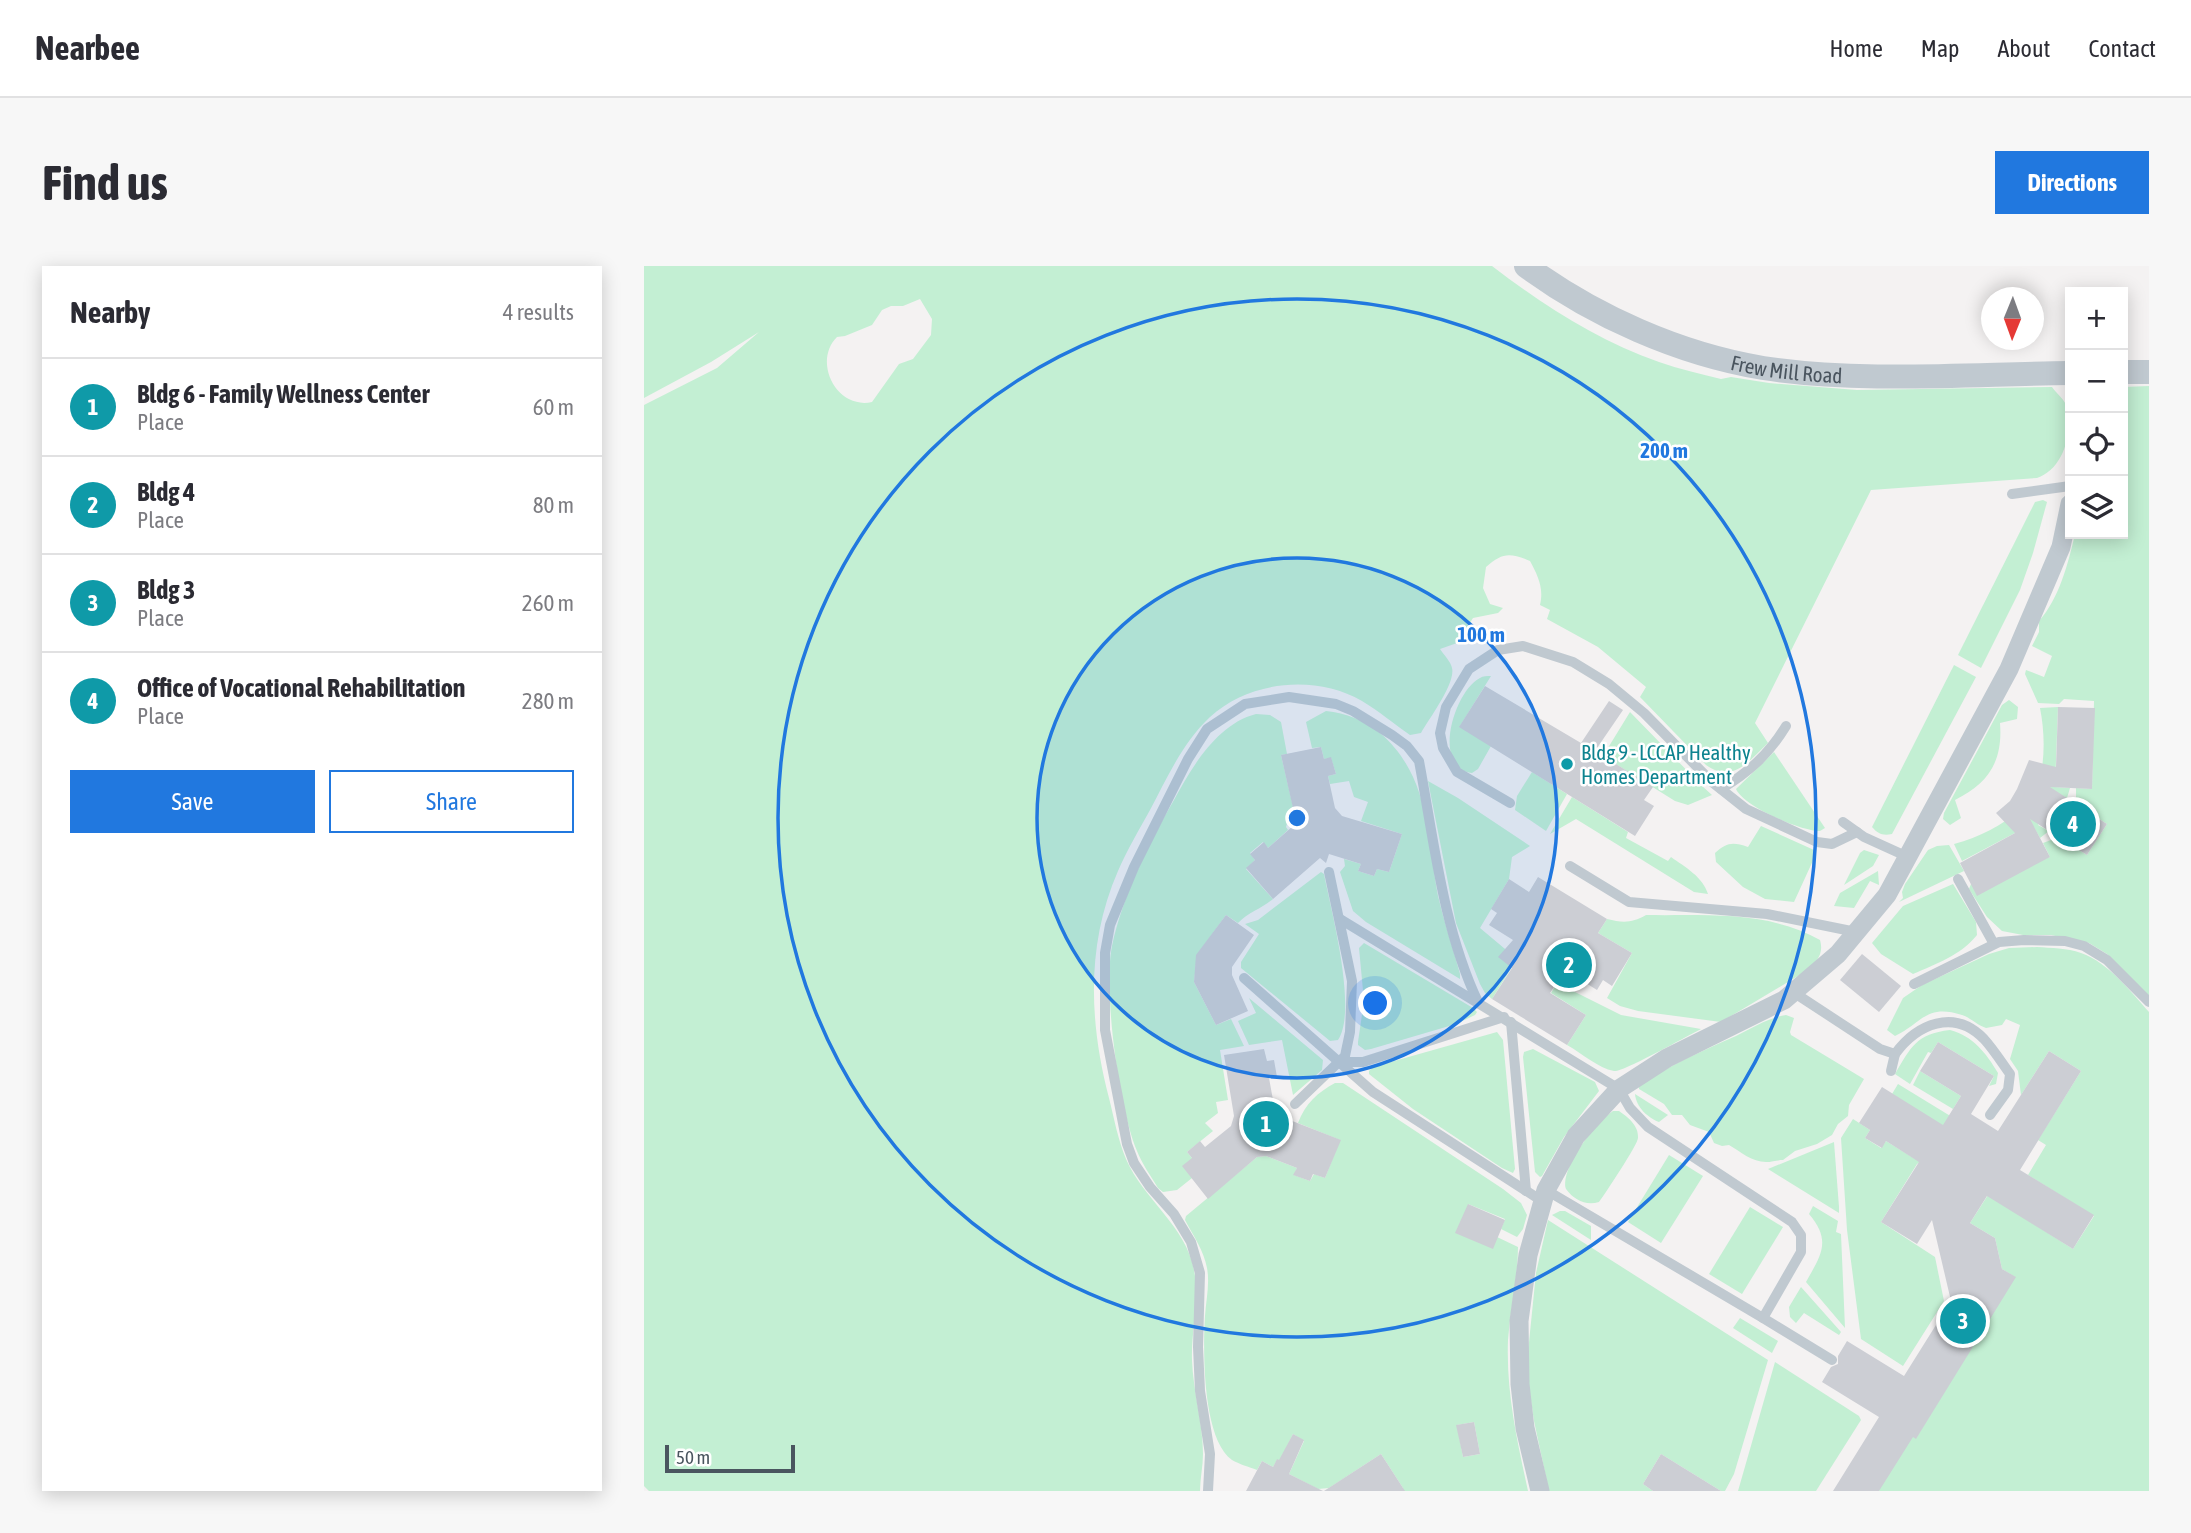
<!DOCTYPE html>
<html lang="en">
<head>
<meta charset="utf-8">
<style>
	body { margin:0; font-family:"Asap Condensed",sans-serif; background:#f7f7f7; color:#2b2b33 }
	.controls { position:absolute; right:21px; top:21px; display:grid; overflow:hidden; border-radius:0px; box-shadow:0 4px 18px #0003 }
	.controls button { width:63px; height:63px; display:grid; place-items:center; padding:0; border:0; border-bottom:2px solid #e1e1e2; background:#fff; color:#2b2b33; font:35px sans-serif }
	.compass { position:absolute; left:1337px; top:21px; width:63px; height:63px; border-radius:50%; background:#fff; box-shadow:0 4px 18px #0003; rotate:181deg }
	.scale { position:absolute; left:21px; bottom:18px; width:130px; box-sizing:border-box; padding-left:7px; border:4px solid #4a555f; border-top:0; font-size:19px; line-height:24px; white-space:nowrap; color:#4a555f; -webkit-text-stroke:5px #fff; paint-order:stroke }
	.you { position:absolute; left:732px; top:738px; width:24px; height:24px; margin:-18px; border:5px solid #fff; border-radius:50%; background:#1a73e8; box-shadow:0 0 0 10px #1a73e833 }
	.badge { display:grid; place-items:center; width:46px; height:46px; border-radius:50%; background:#2178df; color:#fff; font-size:23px; font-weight:700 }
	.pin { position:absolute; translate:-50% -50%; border:4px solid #fff; box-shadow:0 2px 7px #0006 }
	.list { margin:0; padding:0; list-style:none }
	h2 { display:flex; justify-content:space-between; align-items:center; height:91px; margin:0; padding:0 28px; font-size:30px }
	h2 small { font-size:23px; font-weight:400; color:#7c7c81 }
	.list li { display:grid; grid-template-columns:46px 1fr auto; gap:21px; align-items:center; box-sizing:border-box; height:98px; padding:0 28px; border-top:2px solid #e1e1e2 }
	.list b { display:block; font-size:26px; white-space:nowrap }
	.list p { margin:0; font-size:23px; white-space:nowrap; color:#7c7c81 }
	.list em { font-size:23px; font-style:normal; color:#7c7c81 }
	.actions { display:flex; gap:14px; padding:21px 28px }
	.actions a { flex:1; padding:16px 0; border:2px solid #2178df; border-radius:0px; text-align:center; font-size:24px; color:#2178df }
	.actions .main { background:#2178df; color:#fff }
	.icon { flex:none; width:38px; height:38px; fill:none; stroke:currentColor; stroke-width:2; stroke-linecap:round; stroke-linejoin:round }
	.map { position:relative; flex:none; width:1505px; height:1225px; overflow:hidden; border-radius:0px }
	header { display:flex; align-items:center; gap:42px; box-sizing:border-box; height:98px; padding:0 35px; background:#fff; border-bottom:2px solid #e1e1e2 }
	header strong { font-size:33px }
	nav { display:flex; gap:38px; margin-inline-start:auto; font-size:24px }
	.intro { display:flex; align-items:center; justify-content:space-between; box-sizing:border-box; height:168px; padding:0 42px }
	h1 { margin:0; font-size:49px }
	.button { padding:18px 32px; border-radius:0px; background:#2178df; color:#fff; font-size:24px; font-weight:700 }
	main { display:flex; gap:42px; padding:0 42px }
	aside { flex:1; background:#fff; border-radius:0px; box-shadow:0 4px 18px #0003 }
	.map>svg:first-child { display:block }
</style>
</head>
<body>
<header>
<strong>Nearbee</strong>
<nav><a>Home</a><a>Map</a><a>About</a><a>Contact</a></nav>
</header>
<div class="intro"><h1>Find us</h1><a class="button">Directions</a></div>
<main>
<aside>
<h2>Nearby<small>4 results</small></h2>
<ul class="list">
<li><span class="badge" style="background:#0f9aa8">1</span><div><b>Bldg 6 - Family Wellness Center</b><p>Place</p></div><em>60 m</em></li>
<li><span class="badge" style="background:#0f9aa8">2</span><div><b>Bldg 4</b><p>Place</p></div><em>80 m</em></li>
<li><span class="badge" style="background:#0f9aa8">3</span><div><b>Bldg 3</b><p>Place</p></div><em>260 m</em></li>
<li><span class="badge" style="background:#0f9aa8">4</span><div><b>Office of Vocational Rehabilitation</b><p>Place</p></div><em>280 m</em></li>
</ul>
<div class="actions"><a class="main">Save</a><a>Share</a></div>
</aside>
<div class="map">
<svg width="1505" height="1225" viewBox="0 0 1505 1225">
	<rect width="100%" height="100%" fill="#f4f2f2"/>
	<g fill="#c3efd3" fill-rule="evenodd">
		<path d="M0 0H848C899 39 954 75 1015 96 1035 103 1057 108 1077 113L1087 111 1125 117 1213 124 1408 121C1412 127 1420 133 1422 139 1430 165 1420 203 1393 212L1227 224 1111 457 1124 477C1105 495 1089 518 1062 499L996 431 1002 421 954 381 903 353 906 344 896 339C900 322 894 310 886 295 865 286 858 287 842 301L839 322 846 338 859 342 854 347 829 352 813 377 796 383C800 389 807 396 808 402 812 417 785 453 777 467L766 469C750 458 735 445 718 435 671 408 605 415 566 451 539 476 523 512 506 544 495 564 483 584 474 605 442 678 445 756 465 832 470 852 474 874 482 893 499 933 542 960 550 1004 556 1033 547 1065 548 1094 549 1125 559 1157 559 1188 559 1200 556 1213 556 1225H5L0 1220V139L73 102 115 66 67 96 0 132ZM276 33 288 53 287 69 269 93 255 98 228 136C193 144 168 96 193 71L201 70 228 59 238 44 247 40H259Z"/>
		<path d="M1505 120V730L1463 688 1445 677 1407 669H1379L1358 665 1343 651 1325 623 1327 618 1406 591 1399 577 1407 574 1409 568 1443 589 1463 558 1429 536 1432 532V522L1448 523 1450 435 1420 433 1415 438 1394 437 1381 408 1382 404 1400 411 1408 390 1388 380 1395 366V355C1415 333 1424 298 1431 268H1479V121Z"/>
		<polygon points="1399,234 1403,236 1389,287 1376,324 1337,402 1314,389 1391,236"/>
		<path d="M1310 399 1332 411 1248 568C1239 570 1234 568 1228 561Z"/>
		<path d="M847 410 816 460 847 480 834 503 828 507C787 502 810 425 836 412 839 410 843 410 847 410Z"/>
		<path d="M1365 434 1374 441 1373 453 1356 457C1359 495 1345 517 1311 534L1317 552 1306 559 1299 553 1300 547 1358 439Z"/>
		<path d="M1414 441 1411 521 1426 522 1423 532 1395 518C1401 493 1401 467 1396 442Z"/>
		<path d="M682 445C702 447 720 454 736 467 786 510 783 570 794 630 800 656 809 682 816 708V713L722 656 709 645 696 606 701 600 700 593 717 598 714 605 730 610 733 603 745 606 758 568 717 555 724 536 710 531 705 515 686 518 684 510 692 508 687 492 680 493 677 481 668 482 662 456Z"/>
		<polygon points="986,446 1058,520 1068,529 1044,539 1031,535 959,490"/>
		<path d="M612 448 626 449 637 456 643 488 637 489 650 545 646 547 642 561 644 564 624 582 619 576 606 587 611 594 602 603 629 633C617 643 605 646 594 657L582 649 553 689 550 716 572 759 587 753 600 780 576 784 584 834 572 836 574 847 561 857 569 865 543 886 548 892V912L533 924 519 926 514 922C507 910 498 898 493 885 475 843 459 725 468 680 479 629 504 579 530 534 548 501 573 458 612 448Z"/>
		<path d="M1130 486 1181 562 1176 565C1157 565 1100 541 1092 523Z"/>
		<polygon points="888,506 923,528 902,565 871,544 873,530"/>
		<polygon points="784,515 814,532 886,580 868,591 865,613 836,662 873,693 848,733 841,727 836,718 812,657"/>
		<path d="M928 531 984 566 982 572 1024 595 1027 591C1041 601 1059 611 1064 628L1050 626 932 553 906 568Z"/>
		<path d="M1377 543 1396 555 1394 559 1405 565 1396 572 1388 558 1318 595 1310 578C1336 571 1357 560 1377 543Z"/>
		<path d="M1117 560 1170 584 1172 588 1150 636 1121 633 1099 621 1072 596 1071 587C1083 576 1089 576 1104 581Z"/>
		<polygon points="1305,579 1320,605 1255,636 1259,632 1258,626 1261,618 1284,584 1293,580"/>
		<polygon points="1220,584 1235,589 1229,600 1200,619 1216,587"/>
		<polygon points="1234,605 1235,619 1226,615 1210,642 1190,640 1196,627"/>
		<path d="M677 606 680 608C687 644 714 744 694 774L686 775 680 770 597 702V696L615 668 601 658 614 654Z"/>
		<path d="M1309 618 1332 656 1333 669C1317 689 1292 698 1269 708L1237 688 1228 677 1259 640Z"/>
		<path d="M1002 649C1061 650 1123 644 1176 674 1180 688 1173 695 1164 704L1077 756 994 745 976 740 963 732 988 687 954 667 963 653C979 657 988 657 1002 649Z"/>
		<polygon points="720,677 829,742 833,746 831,749 812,758 727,783 721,784 714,779 714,776 720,735 715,682"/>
		<path d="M1393 681C1407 682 1423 682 1437 687 1465 697 1486 725 1505 746V1225H1235L1255 1163 1272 1172 1371 1011 1358 1003 1351 972 1326 957 1344 929 1429 983 1450 950 1384 909 1402 879 1394 874 1437 805 1405 785 1377 829 1374 805 1366 793 1376 759 1362 753 1358 759 1342 762C1333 759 1327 752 1318 749 1282 737 1277 758 1251 770L1243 764 1259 732 1278 719 1345 688 1365 682Z"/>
		<path d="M913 717 977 749 1057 763C1045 769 978 807 970 805 954 802 939 788 923 779L942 749 907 727Z"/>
		<polygon points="605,732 679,794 678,804 649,829 638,774 605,779 594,755 612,747"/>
		<path d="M1142 749 1150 752 1146 766 1147 769 1220 813 1205 839 1204 850 1194 858 1188 869 1173 878 1151 885 1139 894C1133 894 1128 896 1122 896 1108 896 1097 886 1085 879L1078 880 1070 877 1065 866 1046 859 1038 849H1028L1020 838 995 823V820C1025 799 1058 785 1092 770 1108 762 1124 752 1142 749Z"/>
		<path d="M1306 764C1329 770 1342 787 1354 807L1352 818 1345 820 1350 810 1294 776 1287 787 1284 786 1266 818 1251 808C1267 781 1272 768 1306 764Z"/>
		<polygon points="853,766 859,774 871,903 869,907 858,902 769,843 725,808 725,805 729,801"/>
		<polygon points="889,783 951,816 955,825 920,871 898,910 896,911 891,906 879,791 880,786"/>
		<polygon points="1276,805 1317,830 1309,843 1269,819"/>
		<path d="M691 817H699L859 923 877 937 883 949 879 963 873 971 857 963 861 953 824 938 853 971 874 981C874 1012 866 1043 864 1074 862 1126 873 1174 884 1225H755L759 1222 737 1188 685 1222 674 1223 645 1208 660 1175 649 1168 636 1195 633 1194 629 1201 618 1195 613 1204C605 1201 595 1198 588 1194 558 1173 559 1083 561 1050 562 1034 566 1018 563 1002 560 985 549 969 541 954L542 950 613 891 622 890 653 902 650 909 666 915 670 908 681 912 696 874 654 857C661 838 674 826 691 817ZM830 1156 836 1188 819 1191 813 1159Z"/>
		<polygon points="1254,818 1308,851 1302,862 1248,828"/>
		<path d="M991 828 1024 849 1015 856C1004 852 992 841 991 828Z"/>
		<path d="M969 845H975C984 851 995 860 994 872 994 878 961 928 955 936 942 940 930 934 922 923 916 902 952 856 969 845Z"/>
		<polygon points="1209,853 1226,864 1221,872 1237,882 1242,875 1271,893 1290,886 1273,898 1237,956 1291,991 1300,1035 1259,1100 1217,1073 1203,964 1197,872"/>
		<polygon points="1190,876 1195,941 1195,947 1124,903"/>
		<polygon points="1025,889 1059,910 1017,977 984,956"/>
		<path d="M1169 940 1194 955 1192 966 1197 968 1201 1062 1162 1016C1177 989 1188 975 1165 948Z"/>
		<polygon points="1106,941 1139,961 1098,1028 1065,1008"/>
		<polygon points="916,945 921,945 947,960 947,974 908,949"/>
		<polygon points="904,954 1124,1094 1090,1208 1081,1225 1077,1225 1017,1188 999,1218 1009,1225 905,1225 890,1155 885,1121 884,1086 892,1007"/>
		<polygon points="1157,1021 1197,1066 1195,1069 1160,1047 1152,1057 1146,1051 1145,1041"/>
		<polygon points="1096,1052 1134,1075 1128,1087 1089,1062"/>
		<polygon points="1131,1096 1215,1150 1217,1154 1172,1225 1094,1225"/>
	</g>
	<g fill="#ccced4">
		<polygon points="841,420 937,477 965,435 979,444 951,485 1009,521 1000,534 1010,540 991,570 815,461"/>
		<polygon points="1414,441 1451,442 1448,523 1406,521 1463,558 1443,589 1386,553 1406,591 1333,630 1316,597 1371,567 1352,547 1366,535 1373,523 1385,494 1412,501"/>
		<polygon points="677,481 680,493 687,491 692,508 684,510 691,542 698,550 758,568 745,606 733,603 730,610 714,605 717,598 685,588 682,597 676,592 629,633 602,602 611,594 606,588 620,576 624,582 649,560 651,551 637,489"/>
		<polygon points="894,611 963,653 954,667 988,687 968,720 959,714 953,724 921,704 906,727 942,749 923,779 848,733 868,702 854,691 869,674 845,659 853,647 847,643 865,613 885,626"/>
		<polygon points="582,649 610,669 588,701 588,709 604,745 572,759 550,716 552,689"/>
		<polygon points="1218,688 1257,720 1235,746 1196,714"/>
		<polygon points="1294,776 1350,810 1327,848 1354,865 1405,785 1437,805 1376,904 1450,949 1429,983 1343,930 1326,957 1351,972 1358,1003 1372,1011 1272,1173 1269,1171 1235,1225 1189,1225 1235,1151 1178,1116 1187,1101 1194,1098 1194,1090 1203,1075 1260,1110 1307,1035 1288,954 1273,978 1237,956 1275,896 1242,875 1238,882 1221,872 1226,864 1215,857 1238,821 1299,859 1317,830 1276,805"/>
		<polygon points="620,783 623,795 630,794 633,811 625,812 631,845 640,844 638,851 697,874 681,912 669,908 666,915 649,909 653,902 622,890 613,891 564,933 538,900 548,892 543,886 556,875 561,881 587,860 590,850 580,789"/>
		<polygon points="824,938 861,954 849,983 811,967"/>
		<polygon points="830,1156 836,1188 819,1191 812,1159"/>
		<polygon points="649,1168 660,1174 645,1208 679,1225 602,1225 618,1195 629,1201 633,1193 635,1194"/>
		<polygon points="737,1188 761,1225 680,1225"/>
		<polygon points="1017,1188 1077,1225 1009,1225 999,1218"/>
	</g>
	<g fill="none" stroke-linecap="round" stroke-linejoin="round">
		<g stroke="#c0c9d0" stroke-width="10">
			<polyline points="1368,228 1426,220"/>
			<path d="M1077 523C1105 506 1125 488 1142 460"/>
			<polyline points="866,537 813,506 799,482 796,467 802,441 825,403 854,384 879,380 929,396 965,418 1000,447 1068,516 1102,543 1173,576 1188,578 1213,566"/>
			<polyline points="1199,556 1220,571 1264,591"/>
			<polyline points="926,600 985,636 1123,648 1212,666"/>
			<polyline points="1314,613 1350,678"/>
			<polyline points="696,653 975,823 986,842 1004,861 1148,956 1157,969 1157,986 1119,1052 902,924"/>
			<polyline points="600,712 729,826 898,935"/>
			<polyline points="1270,718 1355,676 1380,674 1421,675 1440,680 1463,694 1505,736"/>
			<path d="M1149 726 1236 783 1251 788C1273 758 1310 742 1340 773 1350 784 1358 797 1366 808L1364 824 1346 849"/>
			<polyline points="867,756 882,925"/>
			<polyline points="697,796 719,796 860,751"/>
			<polyline points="1247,805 1251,788"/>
			<polyline points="651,838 701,790 706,766 708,715 685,606"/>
			<polyline points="1119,1052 1188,1094"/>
			<path d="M564 1225 566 1188 556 1125 554 1081 556 1007 547 976 530 948 506 921 490 897 483 878 461 764V687L466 659 490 601 544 493 563 463 601 438 645 431 692 438 709 445 748 469 763 480 775 495C790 575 799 662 834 736"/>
		</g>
		<polyline stroke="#c0c9d0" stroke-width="19" points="896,1225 881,1162 876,1118 875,1055 884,989 902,924 932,870 975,823 1023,792 1140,734 1194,688 1243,629 1365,403 1417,281 1426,238"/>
		<g stroke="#c0c9d0" stroke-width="24">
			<path id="s1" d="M882 0C950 50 1035 88 1119 102 1216 117 1327 108 1426 107"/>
			<polyline points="1479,106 1505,106"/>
		</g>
	</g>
	<circle cx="653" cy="552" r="260" fill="#2178df" fill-opacity=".12"/>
	<g fill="none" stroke="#2178df" stroke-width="3.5">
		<circle cx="653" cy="552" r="260"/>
		<circle cx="653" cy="552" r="519"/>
	</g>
	<circle fill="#0f9aa8" stroke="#fff" stroke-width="2.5" cx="923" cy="498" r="7"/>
	<g text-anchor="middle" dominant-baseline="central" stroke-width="5" stroke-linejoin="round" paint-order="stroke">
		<g font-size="21" fill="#4a555f" stroke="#fff">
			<text stroke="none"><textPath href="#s1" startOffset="284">Frew Mill Road</textPath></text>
		</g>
		<g font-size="21" fill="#0d838f" stroke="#fff" text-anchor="start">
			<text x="937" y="486">Bldg 9 - LCCAP Healthy<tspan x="937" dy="24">Homes Department</tspan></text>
		</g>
	</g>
	<circle cx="653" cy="552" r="10" fill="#2178df" stroke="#fff" stroke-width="3.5"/>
	<g font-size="21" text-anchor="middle" font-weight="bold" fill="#2178df" stroke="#fff" stroke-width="5" stroke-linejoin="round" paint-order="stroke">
		<text x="1020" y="192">200 m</text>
		<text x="837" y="376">100 m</text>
	</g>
</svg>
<div class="controls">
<button>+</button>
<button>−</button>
<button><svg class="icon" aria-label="locate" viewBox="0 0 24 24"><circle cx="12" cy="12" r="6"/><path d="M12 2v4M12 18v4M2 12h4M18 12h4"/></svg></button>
<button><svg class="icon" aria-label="layers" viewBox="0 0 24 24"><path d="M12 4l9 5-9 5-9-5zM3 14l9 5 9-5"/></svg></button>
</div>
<svg class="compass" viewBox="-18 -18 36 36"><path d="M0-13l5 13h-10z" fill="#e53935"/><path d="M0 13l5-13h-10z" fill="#7c7c81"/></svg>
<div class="scale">50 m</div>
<div class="you"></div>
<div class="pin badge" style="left:622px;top:858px;background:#0f9aa8">1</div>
<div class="pin badge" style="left:925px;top:699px;background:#0f9aa8">2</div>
<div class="pin badge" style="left:1319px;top:1055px;background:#0f9aa8">3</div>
<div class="pin badge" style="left:1429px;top:558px;background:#0f9aa8">4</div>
</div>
</main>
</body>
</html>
